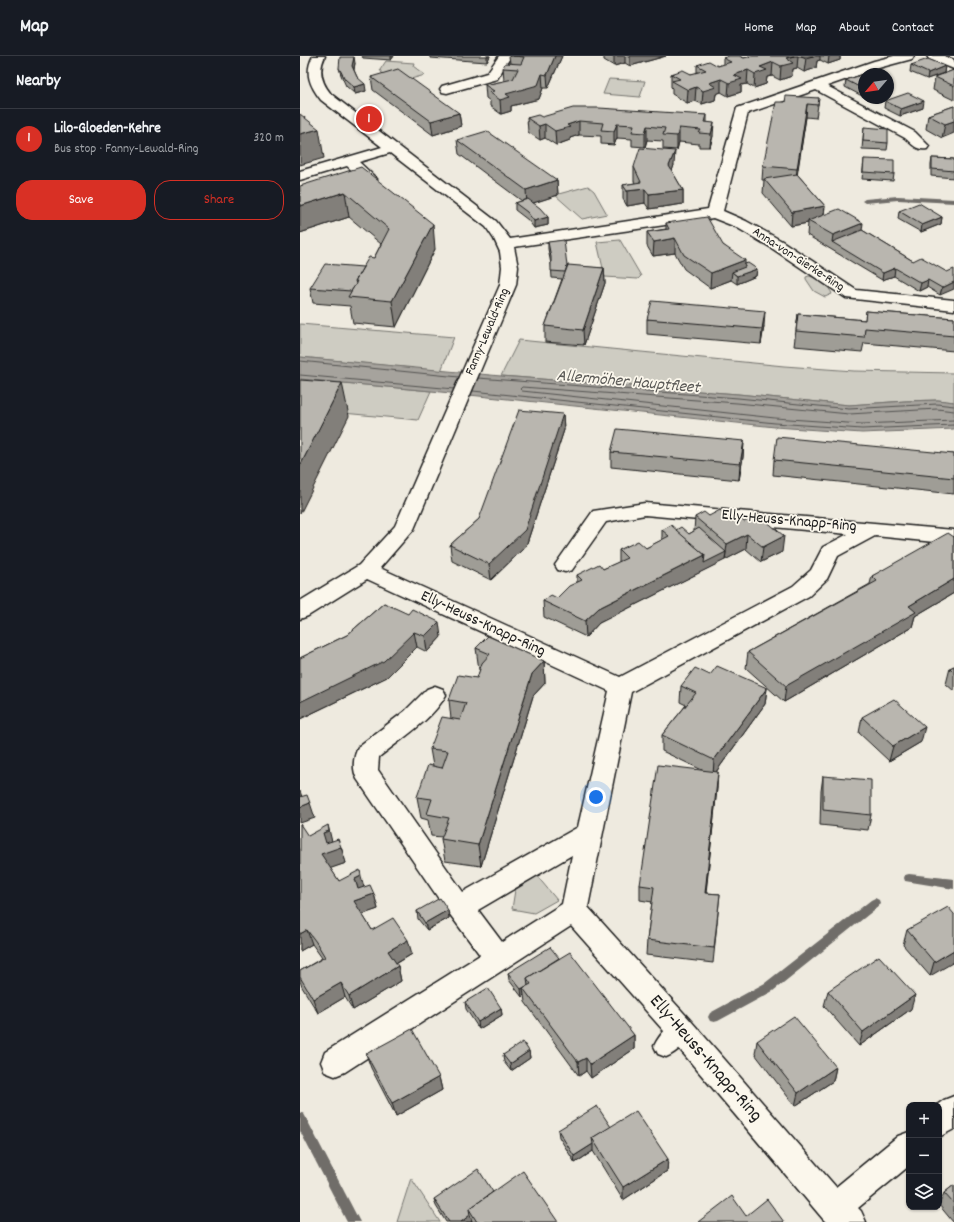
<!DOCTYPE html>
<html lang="en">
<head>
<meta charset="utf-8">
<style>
	body { margin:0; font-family:Dekko,sans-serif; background:#242831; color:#f1f3f6 }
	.controls { position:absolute; right:12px; bottom:12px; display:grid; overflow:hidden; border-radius:8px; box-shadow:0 1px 3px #0004 }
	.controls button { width:36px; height:36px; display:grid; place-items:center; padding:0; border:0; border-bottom:1px solid #363941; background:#171b24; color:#f1f3f6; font:20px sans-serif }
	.compass { position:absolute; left:558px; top:12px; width:36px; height:36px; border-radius:50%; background:#171b24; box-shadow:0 1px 3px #0004; rotate:241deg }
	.you { position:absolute; left:296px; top:741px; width:14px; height:14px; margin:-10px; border:3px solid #fff; border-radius:50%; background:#1a73e8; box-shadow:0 0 0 6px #1a73e833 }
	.badge { display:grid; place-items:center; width:26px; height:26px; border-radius:50%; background:#d93025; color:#fff; font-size:13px; font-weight:700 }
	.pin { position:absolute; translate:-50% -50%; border:2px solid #fff; box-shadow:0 1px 4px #0006 }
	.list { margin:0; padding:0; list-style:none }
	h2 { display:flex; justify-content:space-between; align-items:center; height:52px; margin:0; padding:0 16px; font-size:17px }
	h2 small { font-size:13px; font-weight:400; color:#9ea1a6 }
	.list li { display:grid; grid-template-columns:26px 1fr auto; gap:12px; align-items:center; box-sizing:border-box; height:60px; padding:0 16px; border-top:1px solid #363941 }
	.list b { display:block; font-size:15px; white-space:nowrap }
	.list p { margin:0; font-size:13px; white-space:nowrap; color:#9ea1a6 }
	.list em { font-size:13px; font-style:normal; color:#9ea1a6 }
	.actions { display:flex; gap:8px; padding:12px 16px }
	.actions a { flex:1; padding:9px 0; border:1px solid #d93025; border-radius:16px; text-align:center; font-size:14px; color:#d93025 }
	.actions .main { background:#d93025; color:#fff }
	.icon { flex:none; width:22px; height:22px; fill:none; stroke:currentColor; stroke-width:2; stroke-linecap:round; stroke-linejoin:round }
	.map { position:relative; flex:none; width:654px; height:1166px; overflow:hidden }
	header { display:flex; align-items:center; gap:24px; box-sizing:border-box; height:56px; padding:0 20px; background:#171b24; border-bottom:1px solid #363941 }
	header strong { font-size:19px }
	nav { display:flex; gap:22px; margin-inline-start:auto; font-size:14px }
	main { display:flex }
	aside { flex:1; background:#171b24 }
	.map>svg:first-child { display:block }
</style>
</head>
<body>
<header>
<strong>Map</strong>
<nav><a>Home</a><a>Map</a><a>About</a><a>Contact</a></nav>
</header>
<main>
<aside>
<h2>Nearby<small></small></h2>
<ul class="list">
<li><span class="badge">1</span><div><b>Lilo-Gloeden-Kehre</b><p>Bus stop · Fanny-Lewald-Ring</p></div><em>320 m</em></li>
</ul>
<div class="actions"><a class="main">Save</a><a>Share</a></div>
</aside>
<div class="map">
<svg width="654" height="1166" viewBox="0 0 654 1166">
	<rect width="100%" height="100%" fill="#eeeadf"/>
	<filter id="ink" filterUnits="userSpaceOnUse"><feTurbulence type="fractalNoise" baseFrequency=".025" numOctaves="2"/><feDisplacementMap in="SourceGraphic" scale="8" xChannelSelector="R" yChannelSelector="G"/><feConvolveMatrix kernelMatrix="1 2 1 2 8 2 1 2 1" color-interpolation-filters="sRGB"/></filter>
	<g filter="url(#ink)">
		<g fill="#ceccc2" stroke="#75746f">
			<polygon points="86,5 114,7 113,10 125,19 93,28 84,20 80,14"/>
			<polygon points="309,23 345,25 340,41 303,38"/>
			<polygon points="288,130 294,135 307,158 282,163 255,139"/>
			<polygon points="320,184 341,220 338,223 305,221 297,186"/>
			<path d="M509 220C517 221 530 231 532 238L525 241 514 235 506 223V221Z"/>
			<polygon points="0,268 154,281 141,315 0,301"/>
			<polygon points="219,284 484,310 554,315 654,317 654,346 638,344 605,345 549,349 438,338 201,320"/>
			<polygon points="0,323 131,335 118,364 0,353"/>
			<polygon points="237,820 257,844 234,857 212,853 215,834"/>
			<polygon points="111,1122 140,1166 97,1166"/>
		</g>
		<polygon fill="#a6a39d" stroke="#6f6d69" points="0,301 201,320 438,338 549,349 605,345 638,344 654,346 654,373 562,377 475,371 131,335 0,323"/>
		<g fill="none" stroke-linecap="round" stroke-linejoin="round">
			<g stroke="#535250" stroke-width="1">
				<polyline points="0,305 159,321"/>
				<polyline points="0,319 154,333"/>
				<polyline points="178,322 438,342 549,353 637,348 654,350"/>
				<polyline points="173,335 475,367 562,373 654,369"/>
				<polyline points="654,355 637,353 549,358 437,347 222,331 220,333 222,335 475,362 562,368 654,364"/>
			</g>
			<g fill="#6f6d69" fill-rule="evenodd">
				<polygon points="598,140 654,143 654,147 598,144 565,147 562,145 565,143"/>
				<polygon points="609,818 654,823 654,833 605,825 604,822 605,819"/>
				<polygon points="575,842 579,844 580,847 579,850 473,935 418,965 414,966 410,965 408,961 410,957 465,927 571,844"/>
				<polygon points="0,1056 4,1058 60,1166 47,1166 0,1075"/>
			</g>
			<defs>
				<path id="service" d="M381 963 389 966 393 974C387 986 378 996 366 1001L358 998 354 990C360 978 369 968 381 963Z"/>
				<g id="minor">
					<path d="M13 0H25C18 14 21 26 31 38L196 165 210 183 408 153 437 52 574 5 594 0H614L612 3 582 11 527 30 615 76 629 90 627 93C617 95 612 88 605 82L516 34 448 57 423 155 446 165 482 185 556 234 654 244V254L546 242 470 191 436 171 413 162 214 191 218 211 216 229 114 473 80 512 320 621 493 530 511 514 523 491 548 478 345 459 306 466 272 514 265 516 258 514 255 509 293 455 345 447 654 474V488L575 480 538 500 527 523 509 540 331 636 288 851 391 965 536 1131 598 1080 609 1076V1110L558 1152 561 1155 566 1166H526L523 1163 371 983 271 870 45 1016 35 1020 25 1016 21 1006 25 996 180 899 143 849 57 723C52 713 53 700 59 690L105 655 127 633 135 630 143 633 146 639C133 663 100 684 79 701L78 714 163 836 278 771 309 635 67 523 8 560 0 563V545L59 509 95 470 200 229 202 211 200 196 194 183 186 171 90 97 59 106 77 123 75 126 0 149V140L60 122 47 110 0 124V115L82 91 21 44C10 30 4 17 13 0ZM272 799 262 848 202 886 178 854Z"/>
					<polygon points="199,0 211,0 197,23 147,37 142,36 140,33 142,30 187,17"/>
					<polygon points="627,0 644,0 654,4 654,13 629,3"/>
					<polygon points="654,1040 654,1073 639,1081 639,1049 637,1049 644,1044"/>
				</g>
			</defs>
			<use href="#service" stroke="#1c1c1c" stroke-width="3"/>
			<use href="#minor" stroke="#1c1c1c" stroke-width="3"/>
			<use href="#service" fill="#fbf7ec" fill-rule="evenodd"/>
			<use href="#minor" fill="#fbf7ec" fill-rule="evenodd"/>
		</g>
		<g fill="#9f9d96" stroke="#1c1c1c">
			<polygon points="62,0 94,0 91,4 63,2"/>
			<polygon points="130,0 190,0 187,6 130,2"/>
			<polygon points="209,0 262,0 248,32 243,32 239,43 211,50 211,55 201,58 190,50 190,45 186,42 185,29 204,25 203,12 210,7"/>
			<polygon points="304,0 366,0 330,10 325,7 314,10 304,4"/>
			<polygon points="448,0 540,0 540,4 528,8 520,4 517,5 516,12 504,16 497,12 493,13 492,20 480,24 472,20 467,21 466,28 454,32 447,28 441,29 441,36 428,40 421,36 416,38 415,44 402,48 395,45 387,47 372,38 372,32 371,31 371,18 391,18 397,17 397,9 418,10 423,8 423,2 444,2 448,1"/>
			<polygon points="55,7 54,14 57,21 66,35 55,38 46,30 41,19 39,12"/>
			<polygon points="611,9 645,10 644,17 627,23 610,16"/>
			<polygon points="654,14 654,44 633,34 635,21"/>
			<polygon points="564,18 564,39 562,40 545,31 546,24"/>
			<polygon points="71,21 159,57 161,70 133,79 73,34"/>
			<polygon points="519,42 516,62 506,61 497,118 525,150 524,159 562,174 613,205 647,216 640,239 627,231 619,235 594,220 582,224 507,179 508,167 491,170 463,137 464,124 462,124 463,110 485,46"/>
			<polygon points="585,45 623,52 600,60 584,52"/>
			<polygon points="654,50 642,82 626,73 628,59"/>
			<polygon points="407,59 407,66 413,80 410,91 399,91 399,88 379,86 377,94 363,93 363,85 347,84 345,91 332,90 332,83 317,82 314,89 301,88 301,80 279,79 270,82 270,84 256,89 245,82 240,84 228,76 227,62"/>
			<polygon points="564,71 588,87 587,94 562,93"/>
			<polygon points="157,84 257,124 258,139 233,147 248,161 248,169 234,172 228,164 215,154 215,147 222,145 159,98"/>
			<polygon points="632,102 654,103 654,122 631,120 631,109"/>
			<polygon points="564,103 594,118 593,125 562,123"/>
			<polygon points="374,109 372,115 383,134 383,148 349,153 345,147 327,150 323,143 323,129 335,127 334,125 334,111"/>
			<polygon points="61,111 135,193 96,271 53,267 50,250 13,247 10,232 63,211 74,202 81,188 49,161 0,177"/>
			<polygon points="599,155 642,161 641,168 621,176 598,163"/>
			<polygon points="366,167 423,189 445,208 457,213 456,220 437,228 431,224 410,232 384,213 375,197 353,200 347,190 347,176 366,173"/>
			<polygon points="248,186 267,210 304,212 305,227 284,289 245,286 245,270 262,223 252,222 251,208 248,193"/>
			<polygon points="566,255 654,262 654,295 564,287 562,296 494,290 498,258 565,264"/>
			<polygon points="347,263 464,270 461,288 347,278"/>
			<polygon points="263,358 264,374 226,490 191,524 152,505 150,489 179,463"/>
			<polygon points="444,385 443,401 439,424 311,411 311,396"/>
			<polygon points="654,398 654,438 473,419 474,404"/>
			<polygon points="409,460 433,465 444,466 482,496 461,506 446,493 299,567 286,581 244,561 243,545 257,542 277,526 277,519 303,513 319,506 319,494 346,492 362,484 362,474 376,474 389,478 394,475 395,461"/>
			<polygon points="654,481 654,537 615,560 612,571 484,646 446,612 448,596 570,528 572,520"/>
			<polygon points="84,547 141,581 127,596 117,591 87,621 0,663 0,602 47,579"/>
			<polygon points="176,592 244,605 245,627 233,640 181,810 145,805 141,783 142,781 131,780 128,764 121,762 117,741 133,710 130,693 151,663 149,644 177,622 180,614 179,614"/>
			<polygon points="654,610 654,635 646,628 650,612"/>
			<polygon points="410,619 467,632 465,648 416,716 417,732 406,837 420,838 413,907 346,899 347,884 352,846 340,844 340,829 402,714 362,695 362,679 386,649 380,646 381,630"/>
			<polygon points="562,661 621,686 589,705 559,677"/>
			<polygon points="523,720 571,759 568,774 520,769 521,735"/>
			<polygon points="8,780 32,785 41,791 46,807 30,812 39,825 64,831 74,838 78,853 62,858 72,874 112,898 96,908 98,910 101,925 53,954 45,941 18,957 2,931 0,925 0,915 22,902 12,888 0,895"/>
			<polygon points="148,854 149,862 127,874 118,863 117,855"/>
			<polygon points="654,858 630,920 603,889 607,874"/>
			<polygon points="259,902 334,979 334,993 291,1022 286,1015 279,1020 225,946 224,939 222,941 209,924 208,917"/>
			<polygon points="528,935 611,953 559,990 524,950"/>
			<polygon points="165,946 201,952 202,959 179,973 166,953"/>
			<polygon points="457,985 536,1011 533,1025 495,1050 455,998"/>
			<polygon points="229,995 230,1002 211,1015 204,1006 203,999"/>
			<polygon points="66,998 139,1021 142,1034 96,1060 71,1012"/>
			<polygon points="311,1071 368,1103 367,1115 323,1144 293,1095 275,1107 259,1081 258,1074"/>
			<polygon points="654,1129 654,1166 653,1166 639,1149 644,1137"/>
			<polygon points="193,1136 258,1166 172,1166 172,1165 171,1166 146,1166 136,1150 134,1143"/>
		</g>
		<g fill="#827f7a" stroke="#1c1c1c">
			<polygon points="91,0 94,0 91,4"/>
			<polygon points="187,0 190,0 187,6"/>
			<polygon points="255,0 262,0 248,32 247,19"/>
			<polygon points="314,0 325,0 325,7 314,10"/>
			<polygon points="330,0 366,0 330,10"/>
			<polygon points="494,0 498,0 497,12 493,13 492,20 480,24 481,10 486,2"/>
			<polygon points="509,0 520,0 520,4 517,5 516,12 504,16 506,2"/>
			<polygon points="529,0 540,0 540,4 528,8"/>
			<polygon points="54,1 55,7 53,17 52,10"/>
			<polygon points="473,6 472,20 467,21 466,28 454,32 455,18 460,11"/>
			<polygon points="645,10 644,17 627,23 628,17"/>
			<polygon points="448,14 447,28 441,29 441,36 428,40 429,27 434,19"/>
			<polygon points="242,18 243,32 239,43 211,50 211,55 201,58 200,44 206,38"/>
			<polygon points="421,23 421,36 416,38 415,44 402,48 403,35 409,27"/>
			<polygon points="65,28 66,35 55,38 54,31"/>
			<polygon points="396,31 395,45 387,47 388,34"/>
			<polygon points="564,32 564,39 562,40 563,33"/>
			<polygon points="624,45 623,52 600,60 601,53"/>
			<polygon points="507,48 506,61 496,127 497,113"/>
			<polygon points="159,57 161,70 133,79 131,65"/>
			<polygon points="279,65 279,79 270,82 270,84 256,89 255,75 267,69"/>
			<polygon points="654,65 654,77 642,82 645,68"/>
			<polygon points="414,67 413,80 410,91 411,78"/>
			<polygon points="245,68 245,82 240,84 239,70"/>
			<polygon points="317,68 317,82 314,89 314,75"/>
			<polygon points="347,70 347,84 345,91 345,77"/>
			<polygon points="379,72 379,86 377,94 377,80"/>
			<polygon points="19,73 24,102 0,109 0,78"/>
			<polygon points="375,95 374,109 369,124 369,110"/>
			<polygon points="257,124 258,139 227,149 226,134"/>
			<polygon points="345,133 345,147 327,150 327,135"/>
			<polygon points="383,134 383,148 349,153 349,138"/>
			<polygon points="45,136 49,161 0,177 0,150"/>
			<polygon points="525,150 523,164 508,165 508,167 491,170 492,156"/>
			<polygon points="248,161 248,169 234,172 234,165"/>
			<polygon points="642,161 641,168 621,176 622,169"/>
			<polygon points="563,167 561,182 532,186 533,179"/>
			<polygon points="133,168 135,193 96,271 92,245"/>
			<polygon points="375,182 375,197 353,200 354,186"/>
			<polygon points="445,204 445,217 457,213 456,220 437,228 437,220 432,216 431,224 410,232 411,217"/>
			<polygon points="304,212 305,227 284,289 283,274"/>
			<polygon points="595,212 594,220 582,224 583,217"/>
			<polygon points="628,224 627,231 619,235 621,227"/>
			<polygon points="654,226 654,233 640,239 642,232"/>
			<polygon points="465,255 464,270 461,288 462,273"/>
			<polygon points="42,327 49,360 0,458 0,410"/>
			<polygon points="263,358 264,374 226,490 191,524 189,508"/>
			<polygon points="444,385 443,401 439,424 440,408"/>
			<polygon points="447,478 446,493 425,504 427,488"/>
			<polygon points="484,480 482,496 461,506 463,491"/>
			<polygon points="426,496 425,504 299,567 286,581 285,565 299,552 405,499"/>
			<polygon points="654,523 654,537 615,560 612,571 484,646 486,630 609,550"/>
			<polygon points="139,566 141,581 127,596 125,580"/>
			<polygon points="114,576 117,591 87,621 0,663 0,646"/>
			<polygon points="244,605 245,627 233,640 181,810 178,789 232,618"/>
			<polygon points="467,632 465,648 413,720 414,704"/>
			<polygon points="625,671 621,686 589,705 593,690"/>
			<polygon points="418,716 417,732 404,852 405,837"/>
			<polygon points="0,735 2,741 0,748"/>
			<polygon points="10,747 15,762 0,767 0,751"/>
			<polygon points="28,769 33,790 41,791 46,807 26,814 21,798 23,777"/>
			<polygon points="61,820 65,835 59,837 55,823"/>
			<polygon points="74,838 78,853 58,860 54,845"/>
			<polygon points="148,854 149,862 127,874 125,867"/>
			<polygon points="7,874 12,888 0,895 0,878"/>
			<polygon points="108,884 112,898 92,910 88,895"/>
			<polygon points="654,894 654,906 630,920 634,906"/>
			<polygon points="98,910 101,925 53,954 49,940"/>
			<polygon points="41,927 45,941 18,957 13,943"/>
			<polygon points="228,929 223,932 224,939 222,941 221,933"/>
			<polygon points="615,939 611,953 559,990 563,976"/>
			<polygon points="201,952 202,959 179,973 178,966"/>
			<polygon points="334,979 334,993 291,1022 290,1008"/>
			<polygon points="229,995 230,1002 211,1015 210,1008"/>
			<polygon points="286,1002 286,1015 279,1020 278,1006"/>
			<polygon points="536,1011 533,1025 495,1050 498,1037"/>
			<polygon points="139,1021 142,1034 96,1060 92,1047"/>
			<polygon points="293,1088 293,1095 275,1107 274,1100"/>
			<polygon points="368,1103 367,1115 323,1144 323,1131"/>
			<polygon points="170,1159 172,1165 171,1166 161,1166"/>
		</g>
		<g fill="#b9b6af" stroke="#1c1c1c">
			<polygon points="213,0 255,0 247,19 242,18 238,29 206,38 210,41 200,44 189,36 194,35 185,29 213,23 218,13 203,12 205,7 221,8 224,1"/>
			<polygon points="429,0 439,0 444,2 452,0 494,0 486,2 493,7 481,10 473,6 460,11 467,14 455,18 448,14 434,19 442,23 429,27 421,23 409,27 416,31 403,35 396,31 388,34 372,25 380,23 371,18 383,14 391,18 406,14 397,9 409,5 418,10 431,6 423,2"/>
			<polygon points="501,0 513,0 506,2"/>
			<polygon points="40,1 54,1 52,10 57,21 65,28 54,31 45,23 39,12"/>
			<polygon points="628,3 645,10 628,17 611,9"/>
			<polygon points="98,13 159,57 131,65 71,21"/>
			<polygon points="654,14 654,30 635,21"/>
			<polygon points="564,18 564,32 563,33 546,24"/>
			<polygon points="608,37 624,45 601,53 585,45"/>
			<polygon points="486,40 519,42 518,49 507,48 497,113 463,110 476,46 485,46"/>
			<polygon points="654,50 654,65 645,68 628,59"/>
			<polygon points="273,52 299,52 407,59 405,66 414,67 411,78 399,77 401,74 379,72 377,80 363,79 365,72 347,70 345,77 332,76 334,69 317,68 314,75 301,74 303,67 279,65 267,69 270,71 255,75 245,68 239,70 227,62 238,59 242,61"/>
			<polygon points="0,58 19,73 0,78"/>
			<polygon points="564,71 588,73 588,87 563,85"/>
			<polygon points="187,75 257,124 226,134 157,84"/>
			<polygon points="340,92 375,95 369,110 383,134 349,138 345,133 327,135 323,129 341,126 334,111"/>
			<polygon points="632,102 654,103 654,115 632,113"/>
			<polygon points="564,103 594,104 594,118 563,116"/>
			<polygon points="61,111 133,168 92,245 48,241 57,225 55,225 69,201 74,202 89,173 45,136 0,150 0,130"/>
			<polygon points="497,118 525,150 492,156 464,123"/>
			<polygon points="228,143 240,152 248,161 234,165 227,156 215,147"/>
			<polygon points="619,147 642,161 622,169 599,155"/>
			<polygon points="539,153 563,167 533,179 508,165"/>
			<polygon points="407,161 423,189 445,204 411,217 384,199 375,182 354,186 347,176 369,173 366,167"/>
			<polygon points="562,174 613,205 621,201 647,216 654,213 654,226 642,232 628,224 621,227 595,212 583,217 532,186"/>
			<polygon points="264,184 267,210 265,216 251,215 251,201 248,186"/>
			<polygon points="448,207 457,213 437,220 432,216 445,211 445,208"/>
			<polygon points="25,208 63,211 55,225 56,228 51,235 10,232"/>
			<polygon points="268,209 304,212 283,274 245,270"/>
			<polygon points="352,245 465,255 462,273 347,263"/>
			<polygon points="566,255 654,262 654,280 565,272 564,281 496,275 498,258 565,264"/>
			<polygon points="0,324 42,327 0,410"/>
			<polygon points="219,354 263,358 225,474 189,508 150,489 179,463"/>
			<polygon points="317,373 444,385 440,408 311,396"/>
			<polygon points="477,381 654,398 654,422 474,404"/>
			<polygon points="420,454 433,465 440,462 444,466 458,458 484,480 463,491 447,478 427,488 395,461 404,456 409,460"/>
			<polygon points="371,469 405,499 299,552 285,565 243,545 251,539 257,542 269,530 282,524 277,519 299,508 303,513 327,502 319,494 338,485 346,492 369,480 362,474"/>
			<polygon points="381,471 389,478 399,472 426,496 404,507 405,499 376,474"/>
			<polygon points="648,477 654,481 654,523 609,550 616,556 486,630 448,596 577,525 572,520"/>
			<polygon points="84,547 108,558 112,553 139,566 125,580 114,576 84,605 0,646 0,602 47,579"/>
			<polygon points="188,580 244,605 232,618 178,789 141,783 149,762 127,758 132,743 117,741 128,709 142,712 148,695 130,693 142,661 160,664 166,647 149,644 158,619 177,622 182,607 190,598 176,592"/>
			<polygon points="417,610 467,632 414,704 362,679 396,637 381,630 395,612 410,619"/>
			<polygon points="654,610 654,616 650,612"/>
			<polygon points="594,643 625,671 593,690 562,661"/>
			<polygon points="358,709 418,716 405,837 420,838 414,892 347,884 354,831 340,829"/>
			<polygon points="523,720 571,724 571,759 523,754"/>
			<polygon points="7,739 10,747 0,751 0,741"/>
			<polygon points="0,768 8,780 28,769 29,775 23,777 26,787 38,783 41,791 21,798 39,825 60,814 61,820 55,823 58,833 70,829 74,838 54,845 72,874 93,862 108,884 88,895 98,910 49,940 41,927 13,943 0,921 0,915 25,901 16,886 7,874 0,878"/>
			<polygon points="140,842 148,854 125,867 117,855"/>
			<polygon points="648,851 654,858 654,894 634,906 607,874"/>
			<polygon points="250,891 259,902 227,922 228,929 221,933 208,917"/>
			<polygon points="270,896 334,979 290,1008 286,1002 278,1006 223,932 231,928 227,922"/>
			<polygon points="579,900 615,939 563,976 528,935"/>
			<polygon points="188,932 201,952 178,966 165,946"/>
			<polygon points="494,960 536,1011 498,1037 457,985"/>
			<polygon points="112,973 139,1021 92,1047 66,998"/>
			<polygon points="223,986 229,995 210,1008 203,999"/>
			<polygon points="297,1050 311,1071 292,1082 293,1088 274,1100 258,1074"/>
			<polygon points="336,1055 368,1103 323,1131 292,1082"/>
			<polygon points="178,1113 193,1136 169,1153 170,1159 161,1166 149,1166 134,1143"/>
			<polygon points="223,1115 258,1166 177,1166 169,1153"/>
			<polygon points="654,1129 654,1148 644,1137"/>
			<polygon points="432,1140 446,1160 467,1143 484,1166 398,1166"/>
		</g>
	</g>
	<g text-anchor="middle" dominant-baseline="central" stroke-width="3.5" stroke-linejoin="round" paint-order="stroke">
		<g font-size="13" fill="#1c1c1c" stroke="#fbf7ec">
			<text transform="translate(498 204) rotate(33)">Anna-von-Gierke-Ring</text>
			<text transform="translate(188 276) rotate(-67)">Fanny-Lewald-Ring</text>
		</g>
		<g font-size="16" fill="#1c1c1c" stroke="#fbf7ec">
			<text transform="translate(489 465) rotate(5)">Elly-Heuss-Knapp-Ring</text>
			<text transform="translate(183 568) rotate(25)">Elly-Heuss-Knapp-Ring</text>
		</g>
		<g font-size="17" font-style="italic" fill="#5a5956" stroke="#fbf7ec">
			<text transform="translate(328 327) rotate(5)">Allermöher Hauptfleet</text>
		</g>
		<g font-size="19" fill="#1c1c1c" stroke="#fbf7ec">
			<text transform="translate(405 1003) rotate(49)">Elly-Heuss-Knapp-Ring</text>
		</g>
	</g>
</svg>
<div class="controls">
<button>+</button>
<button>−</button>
<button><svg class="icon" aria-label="layers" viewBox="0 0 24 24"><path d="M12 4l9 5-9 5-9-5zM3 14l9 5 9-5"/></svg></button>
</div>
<svg class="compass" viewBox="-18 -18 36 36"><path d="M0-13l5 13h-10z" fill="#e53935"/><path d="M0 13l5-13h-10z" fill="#9ea1a6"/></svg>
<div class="you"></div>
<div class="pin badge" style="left:69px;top:63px">1</div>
</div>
</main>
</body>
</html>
